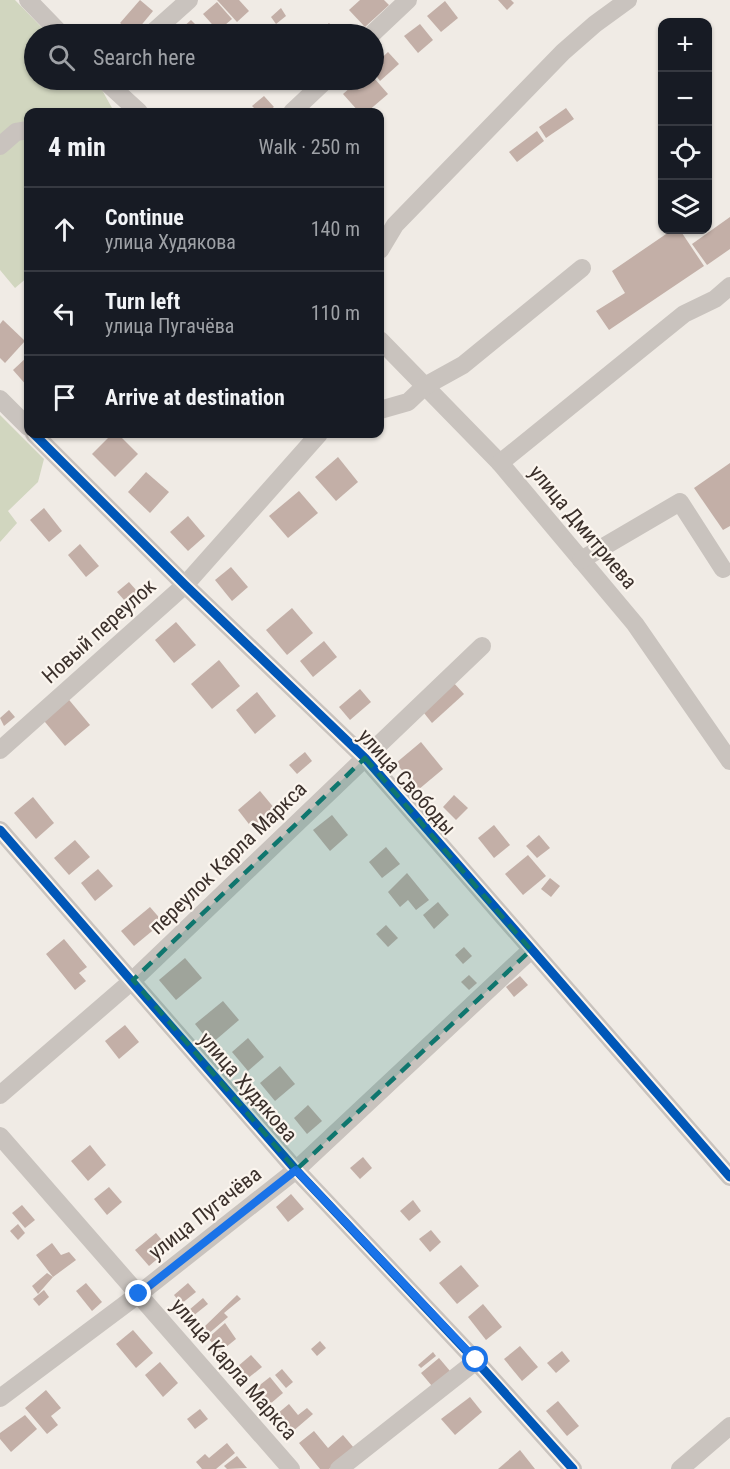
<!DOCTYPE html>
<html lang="en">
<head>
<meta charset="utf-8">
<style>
	body { margin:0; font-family:"Roboto Condensed",sans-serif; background:#242831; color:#f1f3f6 }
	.controls { position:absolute; right:18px; top:18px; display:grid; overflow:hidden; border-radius:12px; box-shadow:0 2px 4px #0004 }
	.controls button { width:54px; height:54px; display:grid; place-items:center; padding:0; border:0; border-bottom:2px solid #363941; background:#171b24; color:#f1f3f6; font:30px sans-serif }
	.stop { position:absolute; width:18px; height:18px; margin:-14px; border:4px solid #1a73e8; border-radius:50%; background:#fff }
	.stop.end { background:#1a73e8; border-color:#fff; box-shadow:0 2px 6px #0008 }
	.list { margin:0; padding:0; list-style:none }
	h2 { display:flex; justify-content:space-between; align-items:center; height:78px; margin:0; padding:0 24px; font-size:26px }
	h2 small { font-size:20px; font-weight:400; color:#9ea1a6 }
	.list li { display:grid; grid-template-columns:39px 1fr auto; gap:18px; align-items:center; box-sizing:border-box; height:84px; padding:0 24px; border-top:2px solid #363941 }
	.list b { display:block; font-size:22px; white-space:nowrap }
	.list p { margin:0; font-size:20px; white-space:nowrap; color:#9ea1a6 }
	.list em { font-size:20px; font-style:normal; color:#9ea1a6 }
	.icon { flex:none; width:33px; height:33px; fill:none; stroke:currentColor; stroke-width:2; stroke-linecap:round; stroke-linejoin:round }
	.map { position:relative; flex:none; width:730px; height:1469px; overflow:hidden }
	.search { position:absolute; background:#171b24; box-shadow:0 2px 4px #0004; left:24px; top:24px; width:360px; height:66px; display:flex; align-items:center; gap:15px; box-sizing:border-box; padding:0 21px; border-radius:33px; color:#9ea1a6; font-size:22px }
	.panel { position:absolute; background:#171b24; box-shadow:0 2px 4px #0004; left:24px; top:108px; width:360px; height:330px; border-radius:12px }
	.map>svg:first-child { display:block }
</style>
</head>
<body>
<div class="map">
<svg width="730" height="1469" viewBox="0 0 730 1469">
	<rect width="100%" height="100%" fill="#f0ebe5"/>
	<g fill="#d1d6bf">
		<polygon points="0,0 15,0 48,34 34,34 34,80 92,80 102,90 112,108 107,112 28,112 28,277 15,288 0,270"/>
		<polygon points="0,415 44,459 38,482 8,511 17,523 0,542"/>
	</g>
	<g fill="#c3afa7">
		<polygon points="140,0 153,11 134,34 120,23"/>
		<polygon points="217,0 239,0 249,11 237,22"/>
		<polygon points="360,0 384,0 389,5 365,27 349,10"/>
		<polygon points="498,0 511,0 514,3 507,10"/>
		<polygon points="445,1 458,18 441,32 427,16"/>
		<polygon points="217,2 232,19 218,31 203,14"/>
		<polygon points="281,8 286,16 276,24 271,17"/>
		<polygon points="191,20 197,26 188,34 182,28"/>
		<polygon points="329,23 339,34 317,34"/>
		<polygon points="420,24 433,40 418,53 404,36"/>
		<polygon points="388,52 399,64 380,81 374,73 374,65"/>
		<polygon points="374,78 388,94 367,112 359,112 343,94 359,80"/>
		<polygon points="264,96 274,107 267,112 258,112 252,106"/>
		<polygon points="566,108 574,119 546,138 539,127"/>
		<polygon points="537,131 544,141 517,162 509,152"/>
		<polygon points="730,217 730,249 707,265 692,244"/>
		<polygon points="672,230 680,230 704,266 609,330 596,311 625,293 612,271"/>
		<polygon points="3,320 25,341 5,363 0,358 0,324"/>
		<polygon points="28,356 28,387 13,370"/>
		<polygon points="112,434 118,434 138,454 115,477 92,454"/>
		<polygon points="338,457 358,482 336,501 315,477"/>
		<polygon points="730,463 730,526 723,530 694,488"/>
		<polygon points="146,472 169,492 150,513 128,492"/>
		<polygon points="299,491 318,513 288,538 269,516"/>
		<polygon points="44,508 62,531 49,542 30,520"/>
		<polygon points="188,516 205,536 188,551 170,532"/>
		<polygon points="80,544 99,566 86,577 68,555"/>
		<polygon points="231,567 248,587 232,601 215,580"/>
		<polygon points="129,582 144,599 132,609 117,592"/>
		<polygon points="292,608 313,633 287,655 266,630"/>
		<polygon points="176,622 196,645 174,663 155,640"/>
		<polygon points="324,641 337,657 313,677 300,661"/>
		<polygon points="219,660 240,686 212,709 191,684"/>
		<polygon points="452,681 464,694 432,723 420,708"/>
		<polygon points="360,689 371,702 350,720 339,707"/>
		<polygon points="257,692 276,716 255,734 236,710"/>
		<polygon points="65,695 90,725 65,746 40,716"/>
		<polygon points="9,710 15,717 4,726 0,718"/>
		<polygon points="421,742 443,769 418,790 396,763"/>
		<polygon points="305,752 312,761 297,774 289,765"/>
		<polygon points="260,791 275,809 252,828 238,810"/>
		<polygon points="454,795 468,808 456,820 443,807"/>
		<polygon points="33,797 54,823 36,839 14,813"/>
		<polygon points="332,815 348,835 330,851 313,830"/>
		<polygon points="494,825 510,845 494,858 478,838"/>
		<polygon points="539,835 550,848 537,858 526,846"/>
		<polygon points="75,840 90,857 69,875 54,858"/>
		<polygon points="386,847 400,864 382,878 369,862"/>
		<polygon points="528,855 546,876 523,895 505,874"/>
		<polygon points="98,869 113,886 95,901 81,883"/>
		<polygon points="407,873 429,900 416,910 408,900 400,907 388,892"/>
		<polygon points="550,878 560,886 551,897 541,889"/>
		<polygon points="438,902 449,915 434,929 423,915"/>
		<polygon points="150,907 163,922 134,946 121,931"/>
		<polygon points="386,925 398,938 388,947 376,934"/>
		<polygon points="64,939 87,967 79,973 86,981 75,990 46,954"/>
		<polygon points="464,947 472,956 463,964 455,955"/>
		<polygon points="185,958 202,978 176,1000 159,980"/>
		<polygon points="469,975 477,983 469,990 461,982"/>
		<polygon points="520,976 528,985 514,997 506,987"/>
		<polygon points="223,1001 239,1020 211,1044 195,1024"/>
		<polygon points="125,1025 139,1042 119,1059 105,1041"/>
		<polygon points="248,1038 264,1057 248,1071 232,1052"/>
		<polygon points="280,1066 295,1084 275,1101 260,1083"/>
		<polygon points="308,1105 322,1121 307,1134 294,1118"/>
		<polygon points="90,1145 106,1165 88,1181 71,1161"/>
		<polygon points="363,1157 372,1168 360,1179 350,1168"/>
		<polygon points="109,1187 122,1202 107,1215 94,1199"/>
		<polygon points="291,1194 304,1209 288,1222 276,1207"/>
		<polygon points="413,1200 421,1211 409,1221 400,1211"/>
		<polygon points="22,1205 35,1220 25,1228 12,1213"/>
		<polygon points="18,1224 25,1233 18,1240 10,1231"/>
		<polygon points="431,1230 441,1242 430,1252 419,1239"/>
		<polygon points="156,1233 169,1249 149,1266 135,1250"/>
		<polygon points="52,1243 61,1255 69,1252 76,1260 53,1277 36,1255"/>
		<polygon points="461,1265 479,1286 457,1304 439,1283"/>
		<polygon points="47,1273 53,1277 38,1294 32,1286"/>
		<polygon points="86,1283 102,1302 92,1311 76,1291"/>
		<polygon points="188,1283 196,1292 181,1304 174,1295"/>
		<polygon points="44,1290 49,1297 39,1306 33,1299"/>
		<polygon points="237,1295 241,1299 224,1313 228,1317 207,1335 202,1329"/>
		<polygon points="203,1298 208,1304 193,1316 189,1310"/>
		<polygon points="483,1304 502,1327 486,1340 468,1317"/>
		<polygon points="225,1323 236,1339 220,1352 208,1338"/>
		<polygon points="133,1330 153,1353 136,1368 116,1344"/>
		<polygon points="320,1341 326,1348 317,1356 311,1349"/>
		<polygon points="520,1346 538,1367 522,1381 504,1359"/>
		<polygon points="562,1351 570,1361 556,1373 547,1363"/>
		<polygon points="433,1352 436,1356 421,1368 418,1365"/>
		<polygon points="251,1355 262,1367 247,1379 237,1367"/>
		<polygon points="439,1358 450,1371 432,1386 421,1373"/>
		<polygon points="160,1362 178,1383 163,1397 145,1375"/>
		<polygon points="282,1369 293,1382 286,1388 275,1375"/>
		<polygon points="270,1377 283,1393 270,1404 256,1388"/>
		<polygon points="46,1390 61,1408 51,1416 58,1425 47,1434 25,1408"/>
		<polygon points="470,1397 482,1412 455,1435 441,1419"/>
		<polygon points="558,1401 579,1426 567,1436 546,1411"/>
		<polygon points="289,1404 298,1415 307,1408 313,1414 292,1432 277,1414"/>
		<polygon points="200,1409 208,1419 195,1429 187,1419"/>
		<polygon points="25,1415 37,1429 11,1452 0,1439 0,1433"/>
		<polygon points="314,1431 328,1448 343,1435 354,1448 329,1469 320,1469 299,1443"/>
		<polygon points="227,1443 235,1453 216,1469 202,1469 196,1462 205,1454 209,1458"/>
		<polygon points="520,1450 535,1469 498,1469"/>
		<polygon points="237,1456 247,1468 227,1469 224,1466"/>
	</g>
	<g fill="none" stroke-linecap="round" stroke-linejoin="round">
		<g stroke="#c9c3be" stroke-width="18">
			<polyline points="28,0 61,34"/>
			<polyline points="151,34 189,0"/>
			<polyline points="372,34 408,0"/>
			<polyline points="104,80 139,112"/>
			<polyline points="292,112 326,80"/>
			<polyline points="0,146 16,132 28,130"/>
			<polyline points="380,250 395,225 563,52 595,24 628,0"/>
			<polyline points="380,340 500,463 635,624 730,761"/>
			<polyline points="0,399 28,427"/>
			<polyline points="380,410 408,402 425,386 463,365 582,268"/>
			<polyline points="34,434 185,585 365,758 730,1177"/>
			<polyline points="500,463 684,314 715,299 730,286"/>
			<polyline points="581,560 680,502 723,569"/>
			<polyline points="0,750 185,585 319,434"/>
			<polyline points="0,830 296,1170 476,1361 573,1469"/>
			<polyline points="0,1095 133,980 482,646"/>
			<polyline points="0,1136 291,1469"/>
			<polyline points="0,1398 139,1294 296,1170 531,950"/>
			<polyline points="339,1469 476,1361"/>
			<polyline points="680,1469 730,1426"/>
		</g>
		<defs>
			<g id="cycleway">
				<polyline points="34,434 185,585 365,758 730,1177"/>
				<polyline points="0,830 296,1170 476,1361 573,1469"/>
			</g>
		</defs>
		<use href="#cycleway" stroke="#fbf5ee" stroke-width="13"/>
		<use href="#cycleway" stroke="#0057b8" stroke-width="9"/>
	</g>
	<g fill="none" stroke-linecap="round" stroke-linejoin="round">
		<polyline stroke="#1a73e8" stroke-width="8" points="139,1294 296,1170 476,1360"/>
	</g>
	<path fill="#0f766e" fill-opacity="0.2" stroke="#0f766e" stroke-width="4.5" stroke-dasharray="12 8" stroke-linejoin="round" d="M365 758 531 950 296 1170 133 980Z"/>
	<g text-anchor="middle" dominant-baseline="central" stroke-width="4.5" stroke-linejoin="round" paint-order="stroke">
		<g font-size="21" fill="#3b302b" stroke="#fbf5ee">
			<text transform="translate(583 527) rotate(50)">улица Дмитриева</text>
			<text transform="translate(99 631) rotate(-42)">Новый переулок</text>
			<text transform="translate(407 782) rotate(48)">улица Свободы</text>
			<text transform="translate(228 858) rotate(-44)">переулок Карла Маркса</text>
			<text transform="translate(248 1087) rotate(49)">улица Худякова</text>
			<text transform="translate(205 1213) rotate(-38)">улица Пугачёва</text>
			<text transform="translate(234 1369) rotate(49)">улица Карла Маркса</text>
		</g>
	</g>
</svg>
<div class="controls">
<button>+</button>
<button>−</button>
<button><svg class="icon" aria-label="locate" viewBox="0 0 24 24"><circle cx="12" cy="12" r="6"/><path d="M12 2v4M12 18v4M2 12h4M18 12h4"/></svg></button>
<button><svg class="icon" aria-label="layers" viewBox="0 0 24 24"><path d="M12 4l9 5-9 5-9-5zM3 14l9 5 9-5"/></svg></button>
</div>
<div class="stop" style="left:476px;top:1360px"></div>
<div class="stop end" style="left:139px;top:1294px"></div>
<div class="search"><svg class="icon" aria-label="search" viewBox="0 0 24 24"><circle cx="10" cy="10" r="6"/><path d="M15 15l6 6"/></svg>Search here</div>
<section class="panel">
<h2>4 min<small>Walk · 250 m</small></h2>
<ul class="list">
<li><svg class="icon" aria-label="ahead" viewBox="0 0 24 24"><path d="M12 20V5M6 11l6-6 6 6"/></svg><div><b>Continue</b><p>улица Худякова</p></div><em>140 m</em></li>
<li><svg class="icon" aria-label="left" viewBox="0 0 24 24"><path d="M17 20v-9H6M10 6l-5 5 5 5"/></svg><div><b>Turn left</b><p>улица Пугачёва</p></div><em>110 m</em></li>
<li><svg class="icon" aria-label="arrive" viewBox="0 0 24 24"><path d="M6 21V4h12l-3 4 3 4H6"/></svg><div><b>Arrive at destination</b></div></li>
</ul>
</section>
</div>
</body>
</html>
